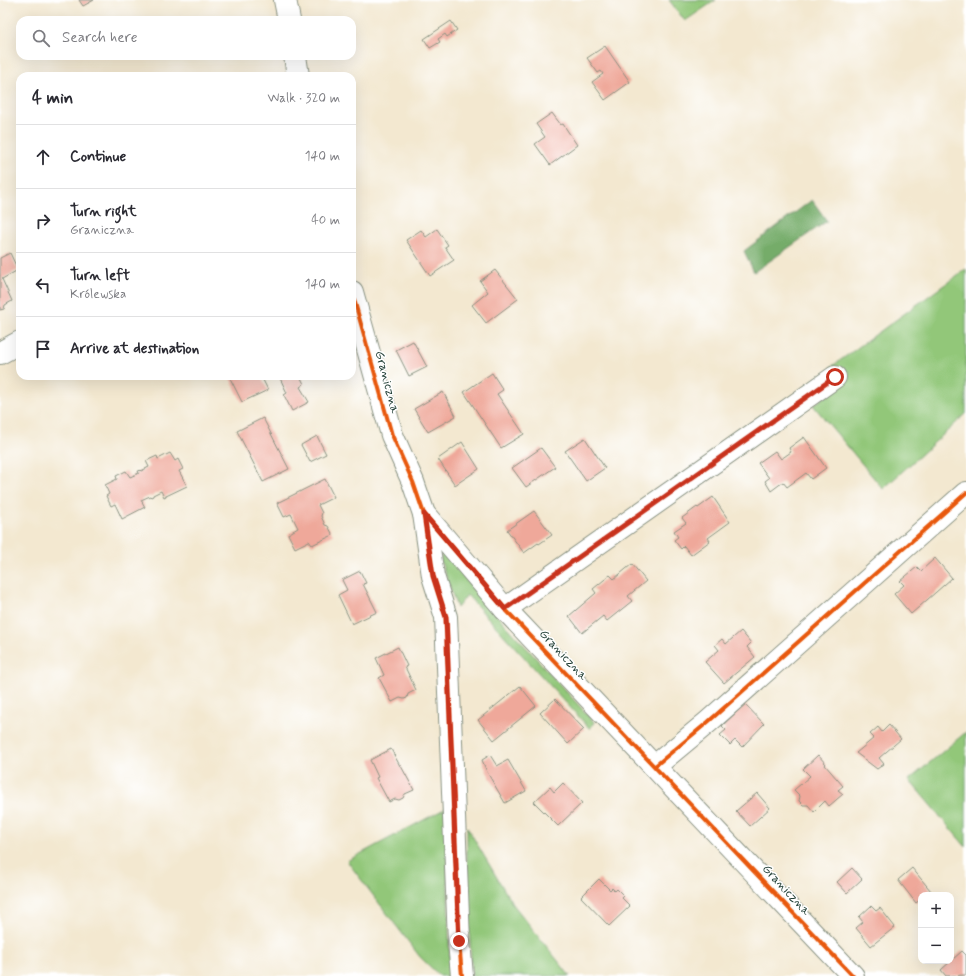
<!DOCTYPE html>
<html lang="en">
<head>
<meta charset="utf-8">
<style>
	body { margin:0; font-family:Mynerve,sans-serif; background:#f2f2f3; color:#2b2b33 }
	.controls { position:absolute; right:12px; bottom:12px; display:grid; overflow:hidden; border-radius:8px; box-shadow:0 4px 16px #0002 }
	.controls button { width:36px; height:36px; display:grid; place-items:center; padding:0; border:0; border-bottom:1px solid #e1e1e2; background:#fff; color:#2b2b33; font:20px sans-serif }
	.stop { position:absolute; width:12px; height:12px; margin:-9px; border:3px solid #c8321e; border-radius:50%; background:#fff }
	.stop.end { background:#c8321e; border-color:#fff; box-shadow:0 1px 4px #0008 }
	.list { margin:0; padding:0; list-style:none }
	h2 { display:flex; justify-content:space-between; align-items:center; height:52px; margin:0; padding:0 16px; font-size:17px }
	h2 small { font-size:13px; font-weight:400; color:#7c7c81 }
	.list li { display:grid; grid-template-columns:26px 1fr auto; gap:12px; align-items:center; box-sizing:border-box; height:64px; padding:0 16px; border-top:1px solid #e1e1e2 }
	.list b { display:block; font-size:15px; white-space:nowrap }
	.list p { margin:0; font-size:13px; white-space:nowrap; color:#7c7c81 }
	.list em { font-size:13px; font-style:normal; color:#7c7c81 }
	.icon { flex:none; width:22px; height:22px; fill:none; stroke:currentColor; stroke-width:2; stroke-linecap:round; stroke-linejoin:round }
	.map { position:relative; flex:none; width:966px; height:976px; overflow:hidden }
	.search { position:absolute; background:#fff; box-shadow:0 4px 16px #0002; left:16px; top:16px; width:340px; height:44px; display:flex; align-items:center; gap:10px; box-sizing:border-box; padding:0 14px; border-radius:12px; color:#7c7c81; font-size:15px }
	.panel { position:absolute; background:#fff; box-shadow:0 4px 16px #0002; left:16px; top:72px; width:340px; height:308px; border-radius:12px }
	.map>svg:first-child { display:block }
</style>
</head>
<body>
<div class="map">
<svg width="966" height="976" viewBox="0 0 966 976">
	<rect width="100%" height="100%" fill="#fff"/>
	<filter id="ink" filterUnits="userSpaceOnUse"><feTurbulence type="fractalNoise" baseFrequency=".025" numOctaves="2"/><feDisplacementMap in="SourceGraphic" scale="8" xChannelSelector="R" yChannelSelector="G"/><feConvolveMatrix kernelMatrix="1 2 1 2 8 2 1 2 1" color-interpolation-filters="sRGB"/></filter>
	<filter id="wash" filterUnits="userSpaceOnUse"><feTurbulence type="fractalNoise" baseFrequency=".012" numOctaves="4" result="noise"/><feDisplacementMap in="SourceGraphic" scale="16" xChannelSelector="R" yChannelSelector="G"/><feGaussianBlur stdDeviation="0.9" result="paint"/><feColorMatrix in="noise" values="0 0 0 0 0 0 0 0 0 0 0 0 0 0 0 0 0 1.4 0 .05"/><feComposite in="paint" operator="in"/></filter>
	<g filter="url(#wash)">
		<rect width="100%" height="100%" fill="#f3e8d0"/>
		<g fill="#92c779" stroke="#588256">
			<polygon points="669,0 716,0 685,21"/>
			<polygon points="966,269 966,414 883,489 813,405 843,384 831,367"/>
			<polygon points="444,552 476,592 594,722 590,729 467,595 457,608 440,559"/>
			<polygon points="966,732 966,847 909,780"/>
			<polygon points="446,808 450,976 440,976 420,957 347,861"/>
			<polygon points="467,827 512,903 570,976 472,976 467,890"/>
		</g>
		<polygon fill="#75ac69" stroke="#4a744e" points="812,200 827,221 754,272 744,251"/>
		<g id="blocks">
			<g fill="#efa89a">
				<polygon points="79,0 94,0 83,6"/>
				<polygon points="451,21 457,30 447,37 445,34 438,39 440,42 430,48 424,39"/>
				<polygon points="605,46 630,82 605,100 592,82 603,74 601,71 598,73 587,58"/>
				<polygon points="552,113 561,125 563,124 577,145 550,165 535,144 545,137 536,124"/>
				<polygon points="437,229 448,245 445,247 454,260 430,276 406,240 421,230 426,237"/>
				<polygon points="10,253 18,270 2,279 12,301 5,305 4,309 0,310 0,258"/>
				<polygon points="495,270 518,299 486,323 472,305 488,292 480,281"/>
				<polygon points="413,341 427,367 409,376 396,350"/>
				<polygon points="492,373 503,390 497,394 524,434 501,448 464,392"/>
				<polygon points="229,376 261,376 268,390 242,402"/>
				<polygon points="279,376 300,376 304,384 300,387 309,402 292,411 284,395 287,393"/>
				<polygon points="443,392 456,416 428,432 414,409"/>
				<polygon points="263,418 289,469 263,482 237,431"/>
				<polygon points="317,436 326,454 310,462 301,445"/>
				<polygon points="804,437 826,468 811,479 806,473 787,487 783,482 771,491 765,481 769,478 758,463 775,451 781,459 791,452 789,448"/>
				<polygon points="585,438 605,468 586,481 565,451"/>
				<polygon points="462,442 479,469 455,485 438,459"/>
				<polygon points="541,448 555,467 526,487 512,468"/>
				<polygon points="170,453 175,461 178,459 183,469 179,471 187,486 164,497 161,491 153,495 153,496 151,497 150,496 141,500 145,507 122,519 115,504 111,506 106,496 109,494 105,485 117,479 116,476 126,471 130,477 139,473 138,471 139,471 140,470 141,471 149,467 146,461 157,456 158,459"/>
				<polygon points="325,479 334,497 318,505 322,513 321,516 325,525 328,526 333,535 312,545 309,541 295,548 288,534 298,528 291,514 284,517 277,503"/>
				<polygon points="713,497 730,522 708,538 710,541 691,555 684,546 681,549 674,540 678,537 674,531 686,523 682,518 697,507 698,508"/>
				<polygon points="534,511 552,535 539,544 538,543 524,553 507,530"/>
				<polygon points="935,558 952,578 911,614 894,594 904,585 900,581 917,567 921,571"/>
				<polygon points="632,564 646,581 628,596 632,601 607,621 603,616 582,633 569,616 596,593 593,589 610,575 614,579"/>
				<polygon points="360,571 366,583 363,584 377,612 352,624 338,595 347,590 342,580"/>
				<polygon points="741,631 751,643 747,647 755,657 724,683 705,662 719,650 715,645 722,639 726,644"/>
				<polygon points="398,647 407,666 405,667 416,690 408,694 407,698 404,699 400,698 392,702 379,678 384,675 376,658"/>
				<polygon points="520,686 536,706 494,740 478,720"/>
				<polygon points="555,699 584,729 568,744 540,713"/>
				<polygon points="745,704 764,724 742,747 735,740 730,745 720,735 726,730 722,726"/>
				<polygon points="889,725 901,739 879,758 884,764 877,769 856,753 874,738 870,734 878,727 882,732"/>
				<polygon points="391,749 400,766 401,766 414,790 405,794 403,798 399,800 395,799 389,802 376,778 378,777 370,760"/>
				<polygon points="490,755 497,766 508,760 526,791 505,803 487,772 482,760"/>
				<polygon points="818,755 826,764 825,765 843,786 838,790 843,794 829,806 825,801 814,812 808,805 803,805 799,801 800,796 794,790 810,776 803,769"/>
				<polygon points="563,783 582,803 558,826 534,802 550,787 554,792"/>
				<polygon points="757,793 770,808 750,826 736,811"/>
				<polygon points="852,868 862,879 847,893 837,882"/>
				<polygon points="912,868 931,891 926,895 921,895 921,899 916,903 898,880"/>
				<polygon points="599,879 610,890 612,888 615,891 617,889 624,896 622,898 630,906 609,926 581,897"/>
				<polygon points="871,906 876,911 880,908 895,927 871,946 856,928 863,922 859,917"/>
				<polygon points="962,951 966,955 966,975 946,976 941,970"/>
			</g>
		</g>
	</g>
	<g filter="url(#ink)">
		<use href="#blocks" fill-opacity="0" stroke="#899282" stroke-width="1"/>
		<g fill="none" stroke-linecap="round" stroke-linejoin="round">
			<defs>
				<g id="minor">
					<polyline points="0,353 20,342"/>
					<polyline points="424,514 433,576 446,617 459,941 462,976"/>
					<polyline points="505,609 835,377"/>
					<polyline points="655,766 708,722 966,493"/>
				</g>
				<g id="tertiary">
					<polyline points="285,0 289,20"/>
					<polyline points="295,56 298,76"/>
					<polyline points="352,292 392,435 413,482 424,514 505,609 853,976"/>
				</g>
			</defs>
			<use href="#minor" stroke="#899282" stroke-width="24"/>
			<use href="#tertiary" stroke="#899282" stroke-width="24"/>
			<use href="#minor" stroke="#fff" stroke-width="22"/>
			<use href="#tertiary" stroke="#fff" stroke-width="22"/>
			<defs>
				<g id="cycleway">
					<polyline points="352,292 392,435 413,482 424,514 505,609 853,976"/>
					<polyline points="424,514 433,576 446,617 459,941 462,976"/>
					<polyline points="655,766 708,722 966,493"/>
				</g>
			</defs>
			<use href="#cycleway" stroke="#fff" stroke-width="6"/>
			<use href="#cycleway" stroke="#e8590c" stroke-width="4"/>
		</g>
	</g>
	<g fill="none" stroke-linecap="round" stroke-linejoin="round" filter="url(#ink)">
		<polyline stroke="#c8321e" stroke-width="5" points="459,941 446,617 433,576 424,514 505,609 835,377"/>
	</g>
	<g text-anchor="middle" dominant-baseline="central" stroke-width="3" stroke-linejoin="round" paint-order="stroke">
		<g font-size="13" fill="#1f3d34" stroke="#fff">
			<text transform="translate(387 382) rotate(75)">Graniczna</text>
			<text transform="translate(563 655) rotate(47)">Graniczna</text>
			<text transform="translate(786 890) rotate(47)">Graniczna</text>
		</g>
	</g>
</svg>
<div class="controls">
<button>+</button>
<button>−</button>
</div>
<div class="stop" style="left:835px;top:377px"></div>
<div class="stop end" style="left:459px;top:941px"></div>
<div class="search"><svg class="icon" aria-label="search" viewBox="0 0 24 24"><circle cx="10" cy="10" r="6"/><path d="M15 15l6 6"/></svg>Search here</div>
<section class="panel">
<h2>4 min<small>Walk · 320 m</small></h2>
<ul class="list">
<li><svg class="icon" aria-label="ahead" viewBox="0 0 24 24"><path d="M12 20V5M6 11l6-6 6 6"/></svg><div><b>Continue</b></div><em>140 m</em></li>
<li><svg class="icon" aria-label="right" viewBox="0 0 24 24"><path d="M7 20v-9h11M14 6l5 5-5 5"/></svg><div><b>Turn right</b><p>Graniczna</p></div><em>40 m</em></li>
<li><svg class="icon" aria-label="left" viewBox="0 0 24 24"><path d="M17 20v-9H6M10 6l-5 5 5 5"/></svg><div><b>Turn left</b><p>Królewska</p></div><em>140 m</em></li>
<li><svg class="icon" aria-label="arrive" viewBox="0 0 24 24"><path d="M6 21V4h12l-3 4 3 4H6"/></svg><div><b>Arrive at destination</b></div></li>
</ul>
</section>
</div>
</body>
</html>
